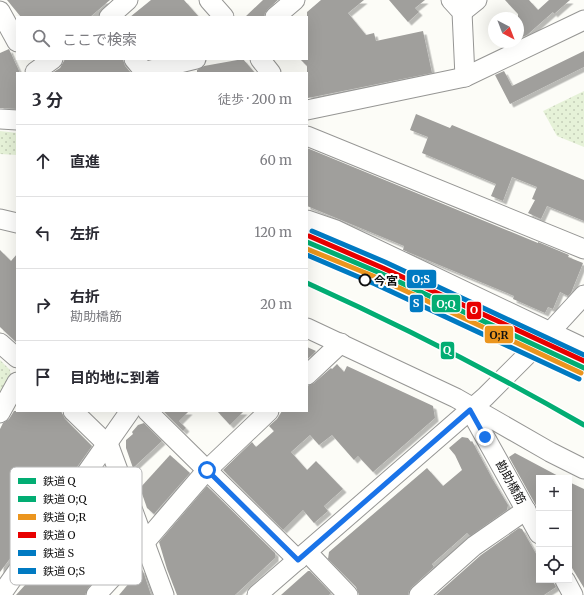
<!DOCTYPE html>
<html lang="ja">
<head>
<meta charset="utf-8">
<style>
	body { margin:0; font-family:Merriweather,"Noto Sans JP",serif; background:#f7f7f7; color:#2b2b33 }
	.controls { position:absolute; right:12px; bottom:12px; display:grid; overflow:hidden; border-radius:0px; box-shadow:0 4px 16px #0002 }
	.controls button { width:36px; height:36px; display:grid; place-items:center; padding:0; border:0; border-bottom:1px solid #e1e1e2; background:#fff; color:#2b2b33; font:20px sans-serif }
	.compass { position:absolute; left:488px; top:12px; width:36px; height:36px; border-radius:50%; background:#fff; box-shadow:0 4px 16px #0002; rotate:138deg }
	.stop { position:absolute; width:12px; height:12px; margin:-9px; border:3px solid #1a73e8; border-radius:50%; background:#fff }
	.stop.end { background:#1a73e8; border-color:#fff; box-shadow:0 1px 4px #0008 }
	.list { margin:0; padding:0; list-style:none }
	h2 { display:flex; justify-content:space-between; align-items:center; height:52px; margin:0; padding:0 16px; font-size:17px }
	h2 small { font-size:13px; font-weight:400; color:#7c7c81 }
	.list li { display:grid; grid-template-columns:26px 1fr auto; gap:12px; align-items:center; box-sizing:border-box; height:72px; padding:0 16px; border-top:1px solid #e1e1e2 }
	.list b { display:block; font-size:15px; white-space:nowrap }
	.list p { margin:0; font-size:13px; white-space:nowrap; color:#7c7c81 }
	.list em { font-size:13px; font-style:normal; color:#7c7c81 }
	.icon { flex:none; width:22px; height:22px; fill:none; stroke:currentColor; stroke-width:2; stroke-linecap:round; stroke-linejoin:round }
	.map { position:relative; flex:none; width:584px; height:595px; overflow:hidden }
	.search { position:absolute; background:#fff; box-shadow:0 4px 16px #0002; left:16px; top:16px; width:292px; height:44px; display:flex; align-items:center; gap:10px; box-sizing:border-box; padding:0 14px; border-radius:0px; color:#7c7c81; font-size:15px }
	.panel { position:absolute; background:#fff; box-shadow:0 4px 16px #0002; left:16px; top:72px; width:292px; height:340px; border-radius:0px }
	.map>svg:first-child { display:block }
</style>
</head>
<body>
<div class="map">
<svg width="584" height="595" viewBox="0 0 584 595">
	<defs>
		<pattern id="park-dots" width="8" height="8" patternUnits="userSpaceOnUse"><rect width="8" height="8" fill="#e6f2d8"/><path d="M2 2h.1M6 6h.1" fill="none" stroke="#c4ceb8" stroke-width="1.8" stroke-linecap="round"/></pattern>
		<filter id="shadow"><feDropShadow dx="3.5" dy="3.5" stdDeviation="0" flood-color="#0004"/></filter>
	</defs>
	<rect width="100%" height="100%" fill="#fcfcf7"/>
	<g fill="url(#park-dots)">
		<polygon points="584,91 584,147 557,136 543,111"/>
		<polygon points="0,131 17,133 17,155 0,154"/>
		<polygon points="0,360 10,370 11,378 0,400"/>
	</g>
	<g fill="#a09f9c" filter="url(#shadow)">
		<polygon points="7,0 110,0 90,17 21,17"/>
		<polygon points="151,0 184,0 199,17 130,17"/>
		<polygon points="263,0 278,0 268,9 265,13 264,17 245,17"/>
		<polygon points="321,0 364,0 348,13 366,35 374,33 376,41 423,31 432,73 308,98 307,92 307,66 300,59 307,59 307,12"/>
		<polygon points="389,0 425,0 415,8 419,12 408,22"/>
		<polygon points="505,0 529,0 538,10 549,0 570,0 554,14 553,12 527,35 518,39 518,14"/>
		<polygon points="9,49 20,73 17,73 17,109 0,108 0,53"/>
		<polygon points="584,51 584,67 510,104 495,75 504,71 512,86"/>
		<polygon points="65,59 123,59 125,66 131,73 52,73 60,68"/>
		<polygon points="243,59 255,73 197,73 197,70 204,66"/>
		<polygon points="416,114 450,128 452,125 584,180 584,221 547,206 541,219 528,213 535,200 532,199 537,187 512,177 503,201 491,196 496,184 422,153 428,137 410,130"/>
		<polygon points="307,148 538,243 538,242 569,255 568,257 583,263 571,293 568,296 560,292 553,309 548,307 545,313 513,299 514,296 415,255 403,250 404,246 307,206"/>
		<polygon points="0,250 11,261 17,254 17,343 0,327"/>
		<polygon points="307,347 316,351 307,360"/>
		<polygon points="337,364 344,372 347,366 431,405 433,406 435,418 373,472 358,456 354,460 332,435 319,445 310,435 291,452 307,470 316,461 343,489 324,506 328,511 314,523 303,510 283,530 223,470 252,442 256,447 274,431 269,426 277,419 282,411 307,411 307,386 314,383 331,368 332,369"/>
		<polygon points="14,411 61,411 65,419 92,446 67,481 64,479 50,499 51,500 31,529 21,522 10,538 20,545 0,572 0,429 3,423 9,419"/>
		<polygon points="163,411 189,411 179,421 186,428 183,431"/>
		<polygon points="217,411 244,411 230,425"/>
		<polygon points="144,423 162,441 133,468 126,448 126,440 133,434 132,432 138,425"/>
		<polygon points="462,437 468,438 471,442 472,441 493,480 508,505 507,510 470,536 467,533 432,564 434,567 412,587 409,591 408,595 359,595 356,587 328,559 329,552 427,468 443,486 462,470 455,455 449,448"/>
		<polygon points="515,453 562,478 539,478 539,511 509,457"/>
		<polygon points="170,455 190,473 154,514 147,508 140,488"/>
		<polygon points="108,475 132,540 129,543 110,524 105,532 103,531 100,536 99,535 81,560 98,577 88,588 85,595 16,595 26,584 53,546 59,550 79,522 75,519 89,497 90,497 95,491 96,492"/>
		<polygon points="569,482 584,489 584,588 569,563"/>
		<polygon points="207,486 275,553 275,558 235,595 177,595 167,569 159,542"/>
		<polygon points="519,528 522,529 539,559 539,580 552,580 556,587 544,595 436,595 481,555"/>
		<polygon points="141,569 143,571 151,595 119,595"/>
		<polygon points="308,571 310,571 331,593 329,595 281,595"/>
	</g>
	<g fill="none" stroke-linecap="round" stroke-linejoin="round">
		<defs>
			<g id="minor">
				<polyline points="209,0 224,17"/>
				<polyline points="451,0 462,12 465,77"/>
				<polyline points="0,11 17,42"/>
				<polyline points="462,12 477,0"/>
				<polyline points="109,17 128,0"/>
				<polyline points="275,17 295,0"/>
				<polyline points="134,59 143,70 147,71 196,59"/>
				<polyline points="260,59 271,73"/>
				<polyline points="35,72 53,59"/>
				<polyline points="307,110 465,77 584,20"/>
				<polyline points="0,119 17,120"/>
				<polyline points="307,136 584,249"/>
				<polyline points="0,219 17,223"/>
				<polyline points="307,220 336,230 584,348"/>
				<polyline points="307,328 456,398 550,452 584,469"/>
				<polyline points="0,343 17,358"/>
				<polyline points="307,375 341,343"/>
				<polyline points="470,410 539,534"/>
				<polyline points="73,411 109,446 164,595"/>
				<polyline points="147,411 298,560"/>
				<polyline points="0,413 17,382"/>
				<polyline points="307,552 348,595"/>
				<polyline points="565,580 573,595"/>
				<polyline points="0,594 5,589 130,411"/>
				<polyline points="96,595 145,542 207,470 269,411"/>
				<polyline points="257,595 485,397 550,332 584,295"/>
				<polyline points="419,595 474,546 526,510"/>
			</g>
		</defs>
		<use href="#minor" stroke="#969694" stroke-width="21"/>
		<use href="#minor" stroke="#fffffe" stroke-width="19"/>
		<defs>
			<path id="rail-1" d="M307 283C402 326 494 373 584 425"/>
			<polyline id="rail-2" points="307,242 380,273 584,368"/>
			<polyline id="rail-3" points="307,249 378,278 581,373"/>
			<polyline id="rail-4" points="309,236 383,268 584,361"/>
			<polyline id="rail-5" points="307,255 375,284 579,379"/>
			<polyline id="rail-6" points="312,231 385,262 584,355"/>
		</defs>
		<use href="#rail-1" stroke="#fff" stroke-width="8"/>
		<use href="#rail-2" stroke="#fff" stroke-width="8"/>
		<use href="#rail-3" stroke="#fff" stroke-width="8"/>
		<use href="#rail-4" stroke="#fff" stroke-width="8"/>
		<use href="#rail-5" stroke="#fff" stroke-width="8"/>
		<use href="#rail-6" stroke="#fff" stroke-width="8"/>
		<use href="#rail-1" stroke="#02ad73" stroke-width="5"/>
		<use href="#rail-2" stroke="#02ad73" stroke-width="5"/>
		<use href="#rail-3" stroke="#eb951e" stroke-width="5"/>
		<use href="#rail-4" stroke="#e80000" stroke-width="5"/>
		<use href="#rail-5" stroke="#007ac2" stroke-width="5"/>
		<use href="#rail-6" stroke="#007ac2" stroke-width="5"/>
	</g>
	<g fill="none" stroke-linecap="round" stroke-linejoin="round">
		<polyline stroke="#1a73e8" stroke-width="5" points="207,470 298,560 470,410 485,437"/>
	</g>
	<circle fill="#fff" stroke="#101010" stroke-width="2" cx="365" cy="280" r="5.5"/>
	<g text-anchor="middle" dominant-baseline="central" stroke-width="4" stroke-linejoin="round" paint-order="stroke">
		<g font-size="12" font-weight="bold" fill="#101010" stroke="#fff" text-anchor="start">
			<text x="374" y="280">今宮</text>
		</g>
		<g font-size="12" fill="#101010" stroke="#fff">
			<text transform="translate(511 482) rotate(61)">勘助橋筋</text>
		</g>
	</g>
	<rect x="10" y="467" width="132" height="118" rx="6" fill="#fff" stroke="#b7b7b7" stroke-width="1"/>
	<rect x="18" y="478" width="18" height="6" fill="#02ad73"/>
	<rect x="18" y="496" width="18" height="6" fill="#02ad73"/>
	<rect x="18" y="514" width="18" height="6" fill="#eb951e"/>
	<rect x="18" y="532" width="18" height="6" fill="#e80000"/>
	<rect x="18" y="550" width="18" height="6" fill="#007ac2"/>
	<rect x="18" y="568" width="18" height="6" fill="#007ac2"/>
	<g font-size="11" fill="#101010">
		<text x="43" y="485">鉄道 Q</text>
		<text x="43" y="503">鉄道 O;Q</text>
		<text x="43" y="521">鉄道 O;R</text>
		<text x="43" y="539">鉄道 O</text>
		<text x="43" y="557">鉄道 S</text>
		<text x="43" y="575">鉄道 O;S</text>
	</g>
	<g stroke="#fff" stroke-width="1.5">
		<rect x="406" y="269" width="31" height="20" rx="4" fill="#007ac2"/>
		<rect x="409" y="294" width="15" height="19" rx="4" fill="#007ac2"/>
		<rect x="431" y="294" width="30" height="19" rx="4" fill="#02ad73"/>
		<rect x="466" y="301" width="16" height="19" rx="4" fill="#e80000"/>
		<rect x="484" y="325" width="30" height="19" rx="4" fill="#eb951e"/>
		<rect x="440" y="341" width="15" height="19" rx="4" fill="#02ad73"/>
	</g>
	<g font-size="11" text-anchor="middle" font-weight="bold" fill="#fff">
		<text x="421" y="283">O;S</text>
		<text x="416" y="307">S</text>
		<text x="446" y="308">O;Q</text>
		<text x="474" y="314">O</text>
		<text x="447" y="354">Q</text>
	</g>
	<g font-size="11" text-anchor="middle" font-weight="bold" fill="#111">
		<text x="499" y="339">O;R</text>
	</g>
</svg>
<div class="controls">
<button>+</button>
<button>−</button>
<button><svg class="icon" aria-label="locate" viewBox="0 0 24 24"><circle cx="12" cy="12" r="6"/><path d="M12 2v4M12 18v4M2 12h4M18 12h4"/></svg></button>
</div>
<svg class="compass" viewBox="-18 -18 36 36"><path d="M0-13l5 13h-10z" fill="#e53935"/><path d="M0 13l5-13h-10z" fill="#7c7c81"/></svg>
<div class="stop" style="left:207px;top:470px"></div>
<div class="stop end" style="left:485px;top:437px"></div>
<div class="search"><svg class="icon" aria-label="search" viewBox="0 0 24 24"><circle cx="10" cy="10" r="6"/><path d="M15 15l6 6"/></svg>ここで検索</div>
<section class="panel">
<h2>3 分<small>徒歩 · 200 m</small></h2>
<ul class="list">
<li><svg class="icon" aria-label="ahead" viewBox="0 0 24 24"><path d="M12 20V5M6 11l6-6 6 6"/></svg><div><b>直進</b></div><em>60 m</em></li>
<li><svg class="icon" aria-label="left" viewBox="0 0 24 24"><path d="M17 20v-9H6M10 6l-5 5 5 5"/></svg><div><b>左折</b></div><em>120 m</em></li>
<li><svg class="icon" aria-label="right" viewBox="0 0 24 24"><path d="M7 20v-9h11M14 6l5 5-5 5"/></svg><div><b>右折</b><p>勘助橋筋</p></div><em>20 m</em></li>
<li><svg class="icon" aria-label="arrive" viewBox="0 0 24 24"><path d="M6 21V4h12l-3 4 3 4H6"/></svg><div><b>目的地に到着</b></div></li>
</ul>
</section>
</div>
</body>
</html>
